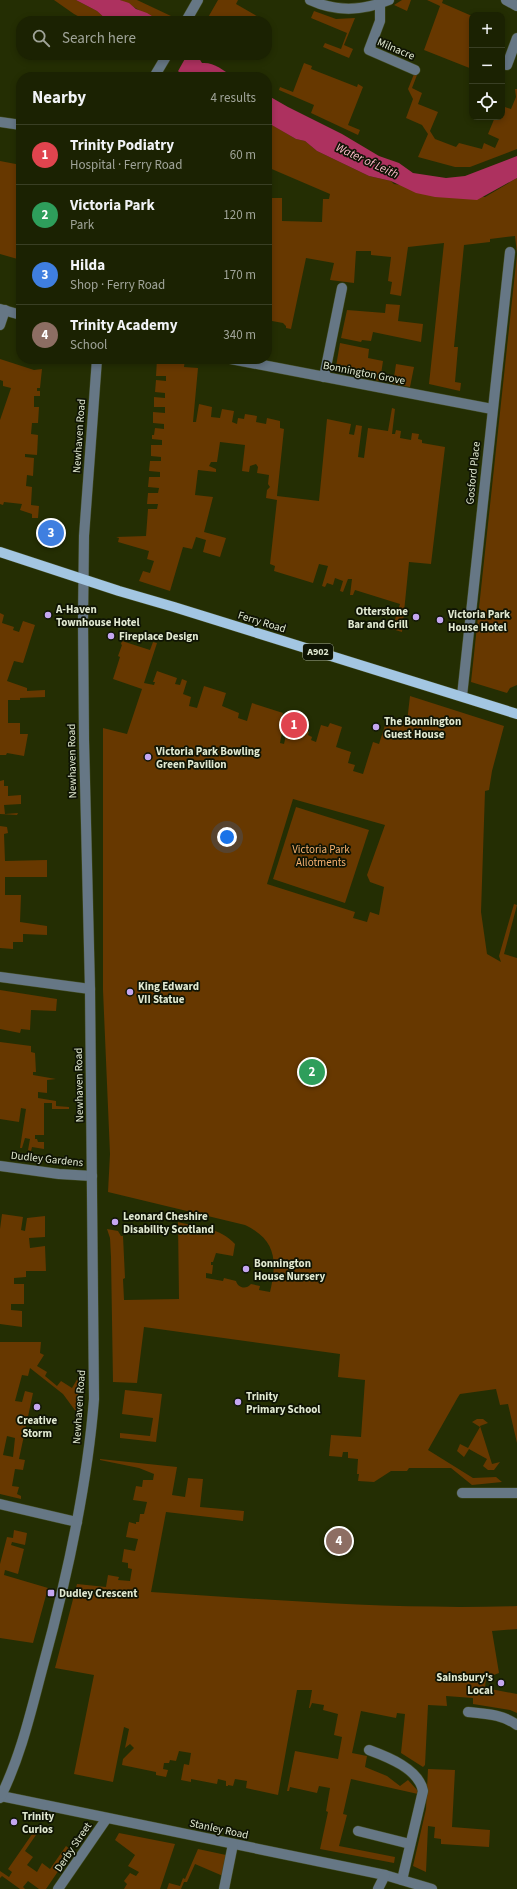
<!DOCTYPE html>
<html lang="en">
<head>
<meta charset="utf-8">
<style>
	body { margin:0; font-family:"Source Sans 3",sans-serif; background:#242a0c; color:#f1f3f6 }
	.controls { position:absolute; right:12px; top:12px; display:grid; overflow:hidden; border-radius:8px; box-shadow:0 2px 6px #0003 }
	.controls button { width:36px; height:36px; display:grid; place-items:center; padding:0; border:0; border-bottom:1px solid #393f24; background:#1b2202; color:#f1f3f6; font:20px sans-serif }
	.you { position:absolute; left:227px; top:837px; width:14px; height:14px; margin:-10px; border:3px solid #fff; border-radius:50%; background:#1a73e8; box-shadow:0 0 0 6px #1a73e833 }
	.badge { display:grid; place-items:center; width:26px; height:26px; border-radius:50%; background:#0b8043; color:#fff; font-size:13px; font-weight:700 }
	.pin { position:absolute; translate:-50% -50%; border:2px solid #fff; box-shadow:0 1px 4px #0006 }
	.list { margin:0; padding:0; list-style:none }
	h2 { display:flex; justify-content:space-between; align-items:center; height:52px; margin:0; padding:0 16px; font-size:17px }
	h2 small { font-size:13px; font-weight:400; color:#a0a499 }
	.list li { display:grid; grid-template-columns:26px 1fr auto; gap:12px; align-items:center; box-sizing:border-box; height:60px; padding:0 16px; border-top:1px solid #393f24 }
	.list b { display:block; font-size:15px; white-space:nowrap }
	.list p { margin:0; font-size:13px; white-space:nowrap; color:#a0a499 }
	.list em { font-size:13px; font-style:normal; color:#a0a499 }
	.icon { flex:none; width:22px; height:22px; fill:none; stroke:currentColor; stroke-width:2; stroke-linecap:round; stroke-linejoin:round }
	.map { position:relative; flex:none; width:517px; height:1889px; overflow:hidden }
	.search { position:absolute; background:#1b2202; box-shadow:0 2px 6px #0003; left:16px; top:16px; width:256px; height:44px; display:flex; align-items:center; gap:10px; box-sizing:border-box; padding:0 14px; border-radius:16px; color:#a0a499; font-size:15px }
	.panel { position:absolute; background:#1b2202; box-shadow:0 2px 6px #0003; left:16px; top:72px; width:256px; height:292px; border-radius:16px }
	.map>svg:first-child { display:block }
</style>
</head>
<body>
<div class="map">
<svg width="517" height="1889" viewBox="0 0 517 1889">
	<rect width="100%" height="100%" fill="#242e03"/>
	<g fill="#673800" fill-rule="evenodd">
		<polygon points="54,0 76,0 97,11 108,21 87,21 74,14"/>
		<path d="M120 0H137L171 16 168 21C150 21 136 6 120 0Z"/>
		<polygon points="218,0 238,0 236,4 262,19 261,21 206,21"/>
		<polygon points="402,0 411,0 407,11 394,5"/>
		<polygon points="427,0 443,0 442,3 472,16 472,69 424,50 440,6"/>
		<polygon points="314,11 336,19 355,18 344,45 353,49 349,58 323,47 325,43 341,49 347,33 311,18"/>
		<polygon points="304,63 312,66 311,69 357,87 358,84 363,87 348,125 360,130 358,135 311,113 314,105 279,90 280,87 293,92"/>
		<polygon points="414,74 417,75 412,88 422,93 418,104 438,112 430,131 435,139 456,147 459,143 482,149 484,143 495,148 499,139 488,134 495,117 502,117 502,106 511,109 516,97 515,89 517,89 517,149 470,167 455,167 418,157 428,134 422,125 406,118 413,99 408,89"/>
		<polygon points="267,122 296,139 305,141 317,151 369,176 391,181 394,184 485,197 517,178 517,685 510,688 507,693 471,682 517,254 515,236 490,239 490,242 464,245 454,347 458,347 455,382 461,383 460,391 429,384 444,243 408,247 401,296 390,294 392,282 388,281 391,257 371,255 371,251 356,251 354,283 330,280 334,263 306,258 291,329 286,328 286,326 283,323 272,321 267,339 267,221 269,198 282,198 282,221 322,222 323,199 329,199 330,194 267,167"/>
		<polygon points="0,161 21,165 21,260 0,254"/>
		<polygon points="386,304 400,305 398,321 423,324 421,342 373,332 371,341 362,340 361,342 341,338 347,310 385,313"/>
		<polygon points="340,343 369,349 368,358 383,361 380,381 335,372"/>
		<polygon points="0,359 34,370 42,369 40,388 37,388 37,391 40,391 40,396 34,396 34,407 39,407 38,423 32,423 31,434 38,435 37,455 25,454 25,457 34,458 33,476 27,475 26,486 32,487 31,505 39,506 38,518 32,518 32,514 20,510 22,504 4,502 3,505 0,504 0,420 11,388 3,386 3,381 0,380"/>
		<polygon points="157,359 185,359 184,367 198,368 193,422 196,422 199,404 212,407 211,417 220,418 222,409 234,411 232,422 237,424 238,418 244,419 245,414 257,416 256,422 266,424 267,418 280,421 280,428 284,429 277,496 319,501 327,419 351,424 349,434 354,435 356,425 362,426 358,457 364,458 368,428 388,431 392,408 395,409 392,434 395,434 396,430 401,431 400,438 411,440 412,433 419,434 418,439 422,440 422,443 445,447 431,564 409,562 402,632 392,629 400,604 355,590 353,595 350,595 352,579 348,579 343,592 340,591 343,581 335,578 333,585 327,583 325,587 322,586 328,566 319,564 313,583 274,571 275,566 270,564 277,500 266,498 267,490 270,487 268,484 269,475 257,473 258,467 256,464 250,466 249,472 242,471 245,445 220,442 217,462 211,462 209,466 216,469 216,472 198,470 195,495 213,497 204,532 226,538 220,557 203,552 206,540 196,537 192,549 183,547 170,591 139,581 143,571 150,573 154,561 147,559 149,551 118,542 119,538 116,537 146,536 148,509 157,509 158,504 147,504 148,493 158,493 159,488 148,487 149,477 160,477 160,472 149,471 150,461 161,461 161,457 151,456 151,445 162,445 162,440 152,439 152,435 154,435 155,428 164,429 164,424 153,423 153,412 165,413 165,407 154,407 154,397 165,398 165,393 155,392 156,380 166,381 166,376 156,376"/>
		<polygon points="396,364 414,367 410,387 393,384"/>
		<polygon points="0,613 4,615 2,623 14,627 13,630 19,632 23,621 35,625 23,663 14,661 7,681 27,688 27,691 45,690 45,697 20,698 20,700 8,700 8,723 20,723 20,734 28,734 24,756 7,753 6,755 0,755"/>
		<path d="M122 641 150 650 153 642 157 643 144 683 154 685 155 682H153L157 671 177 678 175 684 180 685 182 679 187 681 183 694 191 697 189 706 197 708 204 686 226 693 222 706 239 713 238 718 247 721 252 703 283 713 279 726 283 727 280 743 284 744 287 731 297 735 299 728 309 732 308 735 312 737 311 740 316 742 321 725 328 727 330 723 342 727 336 747 351 752 348 763 355 765 353 771 363 774 373 742 379 744 388 716 407 722 410 696 504 726 492 771 489 790 485 791 481 912 487 954 501 962 499 956 514 904 517 905 504 954 517 958V1443L508 1404 500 1405 496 1389 460 1394 458 1397 428 1450 473 1478 496 1477 502 1482 472 1485 451 1468H409L407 1471H391L374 1482 358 1481 359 1474H357L358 1459 348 1458V1452H343L342 1457 329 1456 331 1435 361 1437 365 1380 338 1377 340 1354 144 1327 137 1383 113 1382 111 1257 110 1238 107 1229 118 1231 121 1236H123L125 1278 123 1279 124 1300 179 1299 178 1222C198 1227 221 1228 235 1244L233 1256 216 1253 213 1262H211V1265H213L212 1274 206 1273V1278L223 1281 224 1278 236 1281C238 1288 246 1290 251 1284L260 1286 259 1290 270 1292C277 1262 277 1240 245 1225L108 1192 110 1154 103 990V728L127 734 142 689 113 679 120 657 118 656 122 645 121 644ZM293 799 385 825 367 875 370 882 384 887 379 915 370 912 367 922 353 918 355 912 267 884Z"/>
		<polygon points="4,780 4,786 8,786 8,796 21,795 21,804 4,805 5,814 18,813 17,815 0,814 0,781"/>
		<polygon points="296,807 369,830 345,903 273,879"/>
		<polygon points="0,826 7,827 8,833 4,834 5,861 47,860 47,877 5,877 5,895 21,895 20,922 47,926 47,935 23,934 23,942 13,942 13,949 0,948"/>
		<polygon points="0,990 57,999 56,1011 31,1010 30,1030 21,1029 20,1033 0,1029"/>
		<polygon points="0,1042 31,1046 31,1052 35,1053 36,1072 33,1072 33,1075 56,1079 47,1080 47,1093 38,1092 38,1098 56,1101 56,1106 69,1107 69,1109 52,1109 52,1103 44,1103 44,1135 35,1135 35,1139 37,1139 38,1142 44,1142 44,1149 32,1147 31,1151 28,1150 30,1139 25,1138 22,1148 20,1148 26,1109 21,1108 19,1122 0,1119"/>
		<polygon points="2,1214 23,1217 21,1230 25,1231 27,1218 45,1216 45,1237 29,1238 30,1248 45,1246 46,1271 26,1271 26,1277 14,1278 14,1284 24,1284 24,1304 11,1304 11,1310 22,1311 22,1327 0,1324 0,1229"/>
		<path d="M0 1342H41L40 1353 44 1355 37 1366 47 1372 45 1376 57 1386 61 1381 72 1388 79 1376 77 1413 63 1394 30 1368 28 1376 22 1375 15 1401 22 1402 25 1391 33 1393 19 1459 25 1460 23 1470 15 1469 12 1486 19 1487 17 1494 21 1496V1499L0 1494ZM7 1436 15 1438 13 1457 3 1455Z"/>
		<polygon points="125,1390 162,1394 156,1442 120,1438 120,1433 150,1436 153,1418 122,1414"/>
		<polygon points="477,1419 483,1419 488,1423 480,1426 492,1464 500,1462 494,1470 488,1470 483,1466 487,1459 469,1449 464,1457 457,1451 460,1444 468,1448 480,1427 472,1422"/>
		<path d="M100 1459 177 1467 172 1495 185 1497 188 1478 203 1479 200 1507 244 1511 243 1521 166 1512 151 1592C273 1600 395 1610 517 1606V1629L492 1631 499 1673 486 1678 485 1688 517 1694V1713L510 1710 473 1704V1698L446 1696 447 1706 428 1705 425 1765 423 1767 401 1753 405 1714 397 1713 396 1718 361 1711 352 1753 367 1756 365 1767 387 1776 400 1786 408 1780 418 1791V1794L351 1779 343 1814 347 1815 339 1846 395 1857 394 1863 320 1849 328 1812 326 1811 330 1788 319 1786 317 1793 290 1787 289 1791H287L295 1751 338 1759 342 1737 334 1735 338 1714 323 1710 324 1705 312 1703 310 1708H309L312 1690H297L278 1795 246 1788 247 1781 235 1779 233 1786 228 1785V1786H226V1781L218 1779 217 1784 191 1779V1782L181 1780 184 1764 189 1765 191 1753 179 1751 176 1761 170 1760 169 1763H164L163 1769 168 1770 166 1777 156 1775V1772L122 1765 123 1759 134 1748 130 1744 125 1748 129 1729 124 1727 113 1782 74 1774 94 1675 55 1668 77 1584 106 1587 108 1575 119 1577 118 1580 130 1581 132 1569 128 1568V1563L122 1562 124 1549 135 1551 138 1539 126 1537 129 1522 136 1524V1522H139L140 1514H144L147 1502 133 1500 136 1486 142 1487 143 1480H153L154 1474 139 1468 100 1460Z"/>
		<polygon points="14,1530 27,1533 25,1545 12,1542 11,1545 24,1549 18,1574 5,1570 4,1575 48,1588 33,1643 0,1638 0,1564 7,1537 13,1538"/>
		<polygon points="428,1769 455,1770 452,1827 490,1830 489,1847 441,1844 441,1839 434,1838 435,1827 428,1826 426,1872 413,1866 426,1809"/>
		<polygon points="37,1827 40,1829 25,1851 33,1857 27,1865 37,1872 42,1863 50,1869 66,1846 72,1851 46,1889 39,1889 28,1881 23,1887 25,1889 20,1889 2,1876 0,1878 0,1871 9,1877 12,1872 8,1869"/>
		<polygon points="119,1833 175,1844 160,1889 124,1889 127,1884 124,1881 130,1873 136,1876 139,1872 128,1866 135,1855 115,1840"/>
		<polygon points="198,1849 226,1855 223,1876 195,1864 187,1882 184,1882 181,1889 167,1889 169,1883 180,1886 183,1878 185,1879"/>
	</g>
	<g fill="#ad315f">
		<polygon points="76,0 120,0 129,3 136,9 147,13 160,21 108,21 97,11"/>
		<path d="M150 55H197L202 63C214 62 223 70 233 77H188Z"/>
		<polygon points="267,95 288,107 342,134 379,156 399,163 413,173 446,178 465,176 517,156 517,178 477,200 435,197 416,193 391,181 369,176 317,151 305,141 296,139 270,124 267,122"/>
	</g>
	<polygon fill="#242e03" points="149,55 187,55 177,73 148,56"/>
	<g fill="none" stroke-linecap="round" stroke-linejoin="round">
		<defs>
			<g id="minor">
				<path d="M310 0C336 12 363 11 389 0"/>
				<polyline points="506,0 517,6"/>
				<polyline points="380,4 380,21 369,50 415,70"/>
				<polyline points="186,21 198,0"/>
				<polyline points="507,65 517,38"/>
				<polyline points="154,77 167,55"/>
				<polyline points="0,122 21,125"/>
				<polyline points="0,309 21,315"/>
				<polyline points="0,325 5,310"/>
				<polyline points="231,359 492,409"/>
				<polyline points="324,377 342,288"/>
				<polyline points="462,696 510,252"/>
				<polyline points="0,977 90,989"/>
				<polyline points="0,1166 59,1174 92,1176"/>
				<polyline points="462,1493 517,1493"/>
				<polyline points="0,1504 77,1522"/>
				<path d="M468 1712C486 1714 502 1714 517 1725"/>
				<path d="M369 1750C388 1757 419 1769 423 1791L402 1880"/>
				<polyline points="1,1796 385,1875 432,1889"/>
				<path d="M0 1798C21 1756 31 1711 43 1666 67 1578 87 1489 94 1399L90 989 84 740 83 621 84 536 97 359"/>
				<polyline points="358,1831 410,1844"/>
				<polyline points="58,1889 107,1818"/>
				<polyline points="224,1889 233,1844"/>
				<polyline points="378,1889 385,1875"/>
			</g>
			<polyline id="major" points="0,552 119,591 174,607 517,714"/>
		</defs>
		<use href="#minor" stroke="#424c24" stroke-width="11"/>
		<use href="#major" stroke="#424c24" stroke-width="11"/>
		<use href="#minor" stroke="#667785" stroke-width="10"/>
		<use href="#major" stroke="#a3c6e2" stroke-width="10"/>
	</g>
	<g fill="#c5a7f1" stroke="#0f1404" stroke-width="1.5">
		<circle cx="48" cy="615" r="4"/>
		<circle cx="416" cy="617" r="4"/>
		<circle cx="440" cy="620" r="4"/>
		<circle cx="111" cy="636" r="4"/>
		<circle cx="376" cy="727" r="4"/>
		<circle cx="148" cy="757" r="4"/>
		<circle cx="130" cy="992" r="4"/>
		<circle cx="115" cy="1222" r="4"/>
		<circle cx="246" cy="1269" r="4"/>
		<circle cx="238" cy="1402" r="4"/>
		<circle cx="37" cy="1407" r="4"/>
		<rect x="47" y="1589" width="8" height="8" rx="2"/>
		<circle cx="501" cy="1683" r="4"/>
		<circle cx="14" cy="1822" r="4"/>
	</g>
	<g text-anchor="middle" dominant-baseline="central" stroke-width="3.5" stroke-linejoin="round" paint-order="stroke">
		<rect fill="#0f1404" stroke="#a2a994" stroke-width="1" x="303" y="644" width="30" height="16" rx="3"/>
		<g font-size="10" font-weight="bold" fill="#e1e9d1">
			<text x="318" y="652">A902</text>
		</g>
		<g font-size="11" fill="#e1e9d1" stroke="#0f1404">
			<text transform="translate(396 49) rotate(23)">Milnacre</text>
			<text transform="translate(364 373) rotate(11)">Bonnington Grove</text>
			<text transform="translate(79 436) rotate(-86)">Newhaven Road</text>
			<text transform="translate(473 473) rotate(-84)">Gosford Place</text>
			<text transform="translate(262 622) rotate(17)">Ferry Road</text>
			<text transform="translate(72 761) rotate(-91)">Newhaven Road</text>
			<text transform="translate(79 1085) rotate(-91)">Newhaven Road</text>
			<text transform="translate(47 1159) rotate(6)">Dudley Gardens</text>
			<text transform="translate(79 1407) rotate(-86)">Newhaven Road</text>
			<text transform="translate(219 1829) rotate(12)">Stanley Road</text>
			<text transform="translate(73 1847) rotate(-56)">Derby Street</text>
		</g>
		<g font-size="11" font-weight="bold" fill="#e1e9d1" stroke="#0f1404" text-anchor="start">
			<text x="56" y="609">A-Haven<tspan x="56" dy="13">Townhouse Hotel</tspan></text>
			<text x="408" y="611" text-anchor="end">Otterstone<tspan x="408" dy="13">Bar and Grill</tspan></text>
			<text x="448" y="614">Victoria Park<tspan x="448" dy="13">House Hotel</tspan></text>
			<text x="119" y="636">Fireplace Design</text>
			<text x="384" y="721">The Bonnington<tspan x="384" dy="13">Guest House</tspan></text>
			<text x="156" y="751">Victoria Park Bowling<tspan x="156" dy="13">Green Pavilion</tspan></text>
			<text x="138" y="986">King Edward<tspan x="138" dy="13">VII Statue</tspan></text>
			<text x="123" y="1216">Leonard Cheshire<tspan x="123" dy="13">Disability Scotland</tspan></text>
			<text x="254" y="1263">Bonnington<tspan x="254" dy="13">House Nursery</tspan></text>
			<text x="246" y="1396">Trinity<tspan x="246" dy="13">Primary School</tspan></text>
			<text x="37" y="1420" text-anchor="middle">Creative<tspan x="37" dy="13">Storm</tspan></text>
			<text x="59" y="1593">Dudley Crescent</text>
			<text x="493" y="1677" text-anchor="end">Sainsbury's<tspan x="493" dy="13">Local</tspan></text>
			<text x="22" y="1816">Trinity<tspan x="22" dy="13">Curios</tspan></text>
		</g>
		<g font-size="11" fill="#f9b271" stroke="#0f1404">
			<text x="321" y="849">Victoria Park<tspan x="321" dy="13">Allotments</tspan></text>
		</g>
		<g font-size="12" font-style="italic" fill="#fbbaca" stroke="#0f1404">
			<text transform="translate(367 161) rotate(25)">Water of Leith</text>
		</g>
	</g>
</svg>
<div class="controls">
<button>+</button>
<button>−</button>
<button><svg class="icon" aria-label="locate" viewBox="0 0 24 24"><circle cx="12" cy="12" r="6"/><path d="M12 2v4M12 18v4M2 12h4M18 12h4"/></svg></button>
</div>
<div class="you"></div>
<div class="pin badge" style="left:294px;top:725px;background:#e0444e">1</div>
<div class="pin badge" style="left:312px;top:1072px;background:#2e9e5b">2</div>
<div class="pin badge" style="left:51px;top:533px;background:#3f7fe0">3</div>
<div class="pin badge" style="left:339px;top:1541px;background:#8d6e63">4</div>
<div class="search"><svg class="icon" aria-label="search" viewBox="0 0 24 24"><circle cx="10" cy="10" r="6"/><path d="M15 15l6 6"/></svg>Search here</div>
<section class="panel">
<h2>Nearby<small>4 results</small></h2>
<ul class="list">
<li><span class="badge" style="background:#e0444e">1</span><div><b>Trinity Podiatry</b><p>Hospital · Ferry Road</p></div><em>60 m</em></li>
<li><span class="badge" style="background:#2e9e5b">2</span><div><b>Victoria Park</b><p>Park</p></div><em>120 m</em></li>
<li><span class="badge" style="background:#3f7fe0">3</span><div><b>Hilda</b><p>Shop · Ferry Road</p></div><em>170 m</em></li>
<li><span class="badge" style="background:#8d6e63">4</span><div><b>Trinity Academy</b><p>School</p></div><em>340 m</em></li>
</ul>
</section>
</div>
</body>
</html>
